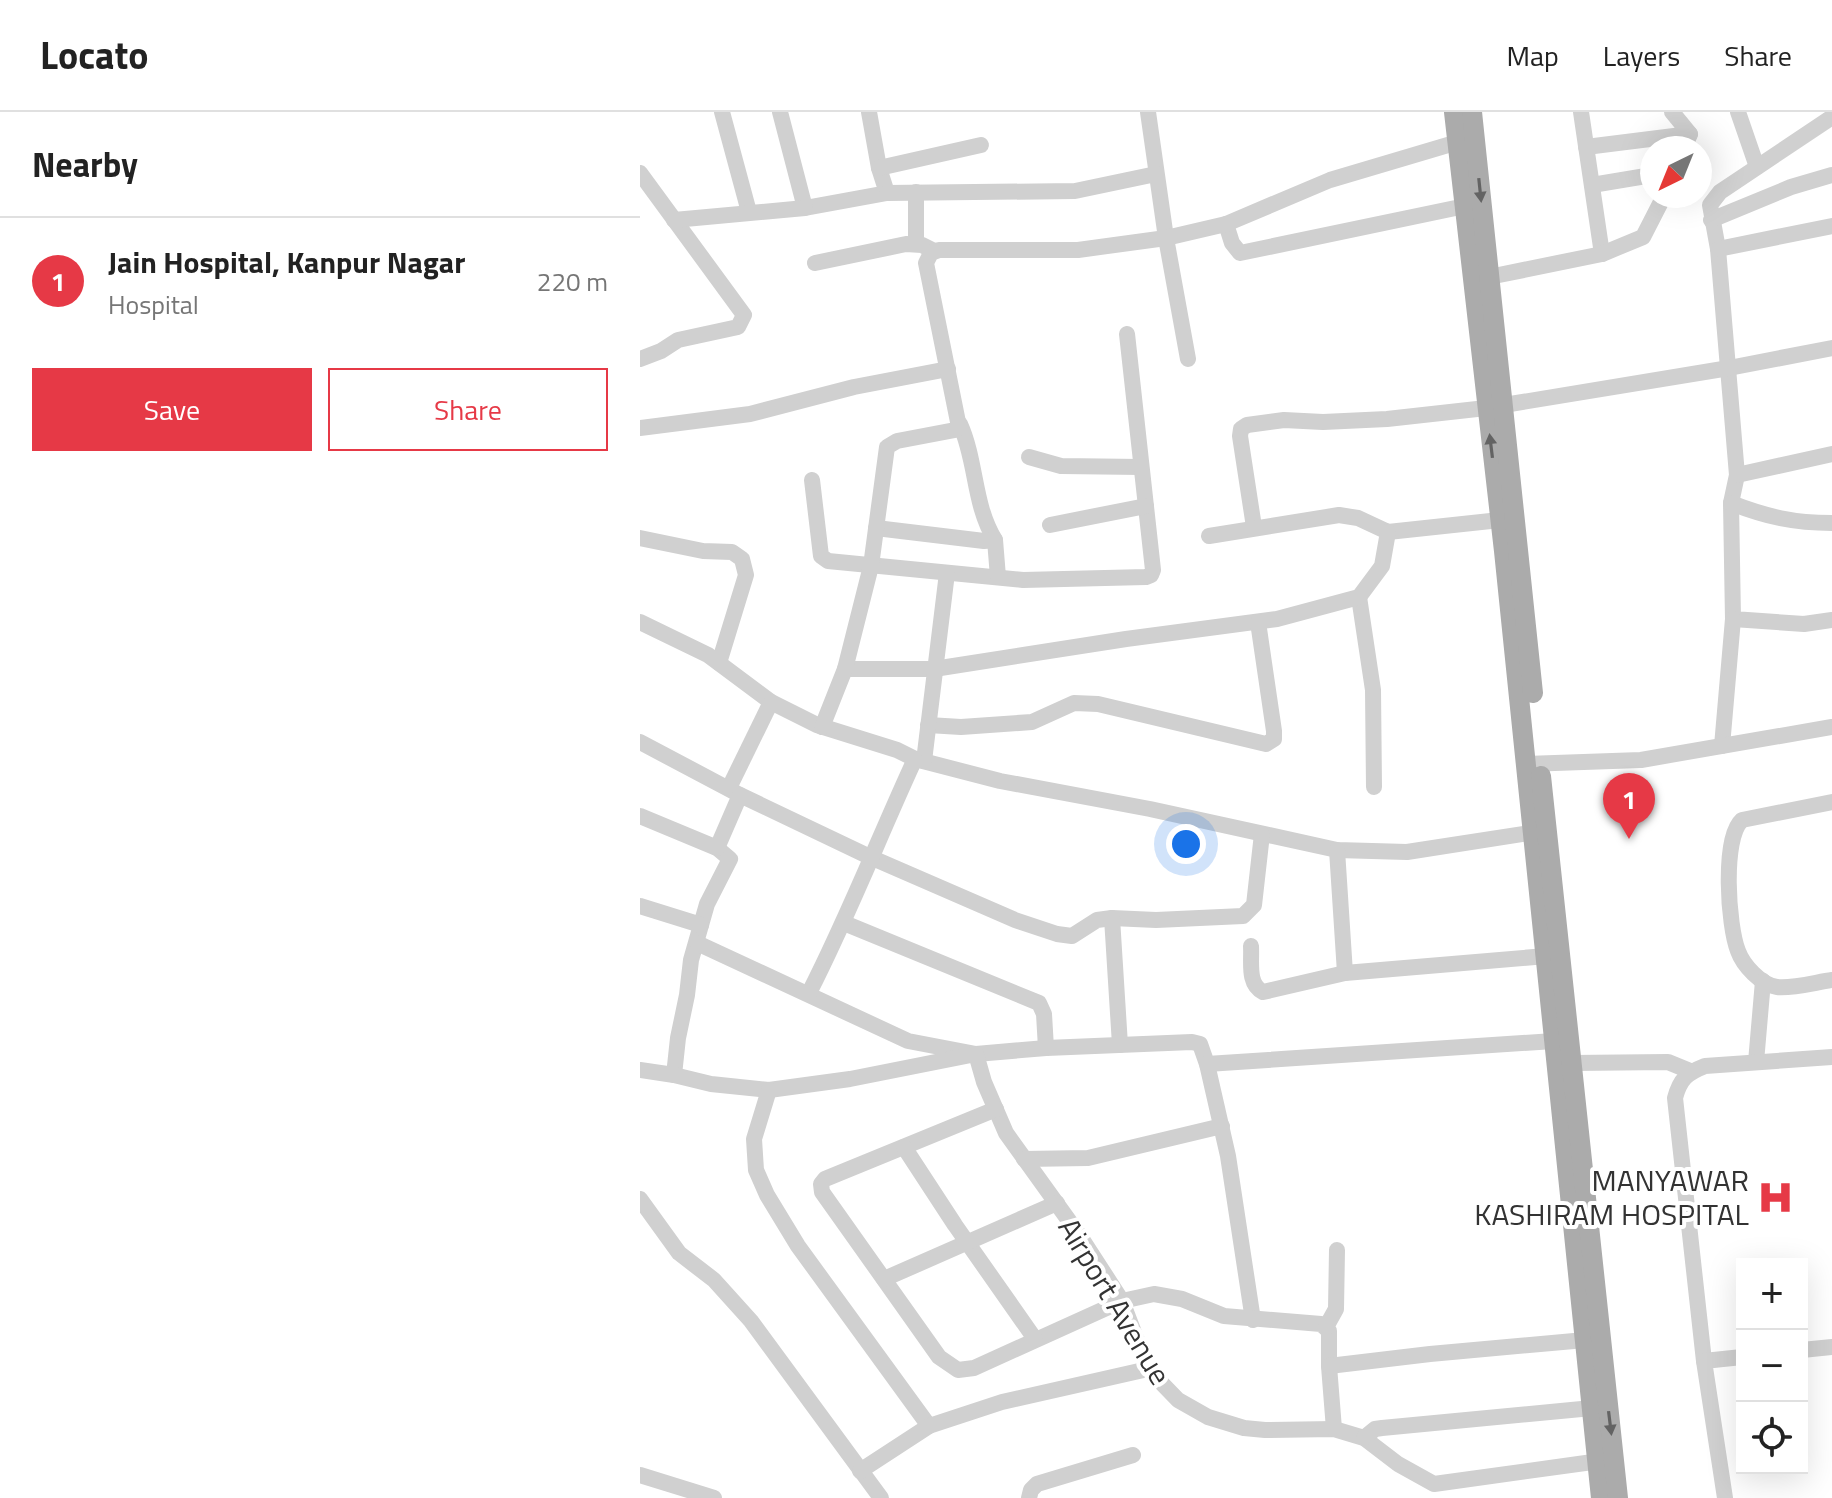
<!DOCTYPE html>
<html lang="en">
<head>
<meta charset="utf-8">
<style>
	body { margin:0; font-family:"Titillium Web",sans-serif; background:#f2f2f2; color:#222 }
	.controls { position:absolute; right:24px; bottom:24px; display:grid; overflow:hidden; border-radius:0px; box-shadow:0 8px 32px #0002 }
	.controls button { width:72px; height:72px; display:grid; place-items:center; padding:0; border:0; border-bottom:2px solid #e0e0e0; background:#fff; color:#222; font:40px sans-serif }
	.compass { position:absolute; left:1000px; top:24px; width:72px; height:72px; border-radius:50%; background:#fff; box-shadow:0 8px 32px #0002; rotate:223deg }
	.you { position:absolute; left:546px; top:732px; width:28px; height:28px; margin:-20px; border:6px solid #fff; border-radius:50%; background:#1a73e8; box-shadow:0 0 0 12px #1a73e833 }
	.badge { display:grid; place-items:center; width:52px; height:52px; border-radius:50%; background:#e63946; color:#fff; font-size:26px; font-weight:700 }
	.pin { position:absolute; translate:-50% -66px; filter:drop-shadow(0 2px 4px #0008) }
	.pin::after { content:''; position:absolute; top:42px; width:28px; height:24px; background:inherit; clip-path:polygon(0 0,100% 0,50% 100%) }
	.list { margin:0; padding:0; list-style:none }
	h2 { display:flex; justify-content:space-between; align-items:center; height:104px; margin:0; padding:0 32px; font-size:34px }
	h2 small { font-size:26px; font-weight:400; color:#767676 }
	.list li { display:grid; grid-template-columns:52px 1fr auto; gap:24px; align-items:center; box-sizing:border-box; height:128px; padding:0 32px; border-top:2px solid #e0e0e0 }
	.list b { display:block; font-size:30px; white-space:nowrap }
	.list p { margin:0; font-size:26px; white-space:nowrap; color:#767676 }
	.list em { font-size:26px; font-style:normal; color:#767676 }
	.actions { display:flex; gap:16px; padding:24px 32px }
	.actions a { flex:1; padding:18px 0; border:2px solid #e63946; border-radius:0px; text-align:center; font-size:28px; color:#e63946 }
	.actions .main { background:#e63946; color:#fff }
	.icon { flex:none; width:44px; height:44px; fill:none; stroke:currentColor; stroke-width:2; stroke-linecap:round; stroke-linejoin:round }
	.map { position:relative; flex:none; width:1192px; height:1386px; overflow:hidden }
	header { display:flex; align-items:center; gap:48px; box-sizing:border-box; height:112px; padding:0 40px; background:#fff; border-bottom:2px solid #e0e0e0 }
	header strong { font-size:38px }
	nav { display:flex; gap:44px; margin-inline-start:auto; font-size:28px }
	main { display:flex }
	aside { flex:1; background:#fff }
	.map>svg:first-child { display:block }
</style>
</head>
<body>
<header>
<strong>Locato</strong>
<nav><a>Map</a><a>Layers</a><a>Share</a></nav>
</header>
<main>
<aside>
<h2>Nearby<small></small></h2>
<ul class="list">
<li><span class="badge">1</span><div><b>Jain Hospital, Kanpur Nagar</b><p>Hospital</p></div><em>220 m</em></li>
</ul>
<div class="actions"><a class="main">Save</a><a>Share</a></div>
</aside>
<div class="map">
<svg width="1192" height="1386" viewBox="0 0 1192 1386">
	<rect width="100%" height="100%" fill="#fff"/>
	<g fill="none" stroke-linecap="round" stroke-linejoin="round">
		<g stroke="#d0d0d0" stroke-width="16">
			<polyline points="82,0 109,100"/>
			<polyline points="140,0 165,96 247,81 239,56 229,0"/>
			<polyline points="508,0 526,126 548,247"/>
			<polyline points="941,0 962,142"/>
			<polyline points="1032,0 1050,22 1044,36"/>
			<polyline points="1098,0 1117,55"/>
			<polyline points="1192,5 1080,80 1070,93 1078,137 1097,363 1091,391 1093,507 1164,512 1192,508"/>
			<polyline points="946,35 1050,22"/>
			<polyline points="239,56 341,33"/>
			<polyline points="0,61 104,203 98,215 38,228 21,239 0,247"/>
			<polyline points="952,73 1012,63"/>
			<polyline points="247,81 435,79 516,62"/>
			<polyline points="34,108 165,96"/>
			<polyline points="1071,108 1151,75 1192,63"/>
			<polyline points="586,112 592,131 600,141 825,94"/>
			<polyline points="276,132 276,80"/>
			<polyline points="1078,137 1192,114"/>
			<polyline points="175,151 266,132 282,133 294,139"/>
			<polyline points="849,165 962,142 1003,125 1024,84"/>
			<path d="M320 312C337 350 333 392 355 428"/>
			<polyline points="0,316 110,302 214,275 308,257"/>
			<polyline points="389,345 421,354 501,355"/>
			<polyline points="1097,363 1192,342"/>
			<polyline points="172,368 181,444 188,449 383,468 506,465 511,463 513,458 487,222"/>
			<path d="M1091 391C1127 405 1154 411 1192 411"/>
			<polyline points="410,413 506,394"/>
			<polyline points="614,415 600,324 601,317 607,313 644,308 683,310 747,307 846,296 1089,256 1192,236"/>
			<polyline points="236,416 344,429 355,428 358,465"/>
			<polyline points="569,424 699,403 718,406 748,420 860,408"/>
			<polyline points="0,426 63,439 92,440 102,447 106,463 79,551"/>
			<polyline points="719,485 733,578 734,675"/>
			<polyline points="0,510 68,543 131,590 177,613 257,638 275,647 360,669 510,697 697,738 767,740 902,719"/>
			<polyline points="205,557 294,557 486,527 637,507 719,485 742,454 748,420"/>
			<polyline points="288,613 321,615 392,610 434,591 458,592 626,632 634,627 634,619 618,510"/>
			<polyline points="182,615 205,557 231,454 247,335 257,329 315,318 319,315 286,151 291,141 299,138 438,138 526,126 586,112 690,68 818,30"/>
			<polyline points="0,630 100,683 230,745 375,808 417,822 432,824 457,808 472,806 516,808 603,804 614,793 622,722"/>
			<polyline points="1082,634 1093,507"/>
			<polyline points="284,649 307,461"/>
			<polyline points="886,652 1001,648 1192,615"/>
			<polyline points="89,676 131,590"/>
			<path d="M1192 690 1102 708C1082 726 1088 814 1098 839 1103 853 1121 873 1137 875 1151 877 1177 870 1192 868"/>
			<polyline points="0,704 77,736 90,747 67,792 51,848 47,883 38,926 34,963"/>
			<polyline points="77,736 100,683"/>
			<polyline points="697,738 705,861"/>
			<polyline points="0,794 61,813"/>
			<polyline points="472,806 480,933"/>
			<polyline points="204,811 399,891 404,902 406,936"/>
			<polyline points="57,831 268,929 336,942 406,936 552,930 560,932 567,952 588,1044 613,1208"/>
			<path d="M611 834C612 850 607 872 623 880L705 861 906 844"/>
			<path d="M169 881C208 805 239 725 275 647"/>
			<polyline points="1116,950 1123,869"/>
			<polyline points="932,951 1028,950 1050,959"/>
			<polyline points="567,952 914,929"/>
			<polyline points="0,958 34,963 71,972 129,978 210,967 336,942 344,970 366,1021 440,1124 482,1189 508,1257 538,1288 568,1305 604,1316 625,1318 694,1317 724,1326 758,1352 794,1372 967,1348"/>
			<polyline points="129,978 114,1027 116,1058 127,1083 158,1134 289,1314"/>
			<polyline points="356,997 185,1067 181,1072 182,1080 299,1245 318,1258 334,1256 482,1189 514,1182 542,1187 584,1204 681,1212 689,1219 689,1254 694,1317"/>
			<polyline points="264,1035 315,1113 395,1227"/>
			<polyline points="384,1047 448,1046 582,1014"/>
			<polyline points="0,1087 39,1141 74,1168 111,1209 241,1386"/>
			<polyline points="244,1167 417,1091"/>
			<polyline points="686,1215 696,1197 697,1138"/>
			<polyline points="1162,1238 1192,1235"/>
			<path d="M1064 1249 1035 986C1040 967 1047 961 1065 954L1192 945"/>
			<polyline points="689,1254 790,1242 945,1228"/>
			<polyline points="724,1326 735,1317 742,1316 952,1296"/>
			<polyline points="220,1359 289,1314 362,1290 508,1257"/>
			<polyline points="0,1363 74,1386"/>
			<polyline points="389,1386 391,1378 397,1372 493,1343"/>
			<polyline points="1085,1386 1064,1249 1102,1245"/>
		</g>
		<g stroke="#ababab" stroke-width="20">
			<polyline points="814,0 864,439 961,1386"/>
			<polyline points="832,0 893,581"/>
			<polyline points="901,664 978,1386"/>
		</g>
	</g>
	<defs><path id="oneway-solid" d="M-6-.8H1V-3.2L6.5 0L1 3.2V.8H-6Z" transform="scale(2)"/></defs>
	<g fill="#636363">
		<use href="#oneway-solid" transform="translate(840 78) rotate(84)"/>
		<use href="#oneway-solid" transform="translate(851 334) rotate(-97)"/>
		<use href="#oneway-solid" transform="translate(970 1311) rotate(83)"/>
	</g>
	<defs>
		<symbol id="hospital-bare" viewBox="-9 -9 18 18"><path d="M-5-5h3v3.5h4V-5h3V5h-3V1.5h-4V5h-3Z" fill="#e63946" stroke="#fff" stroke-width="2.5" paint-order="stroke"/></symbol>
	</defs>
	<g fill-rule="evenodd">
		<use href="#hospital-bare" x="1110" y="1060" width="51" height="51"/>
	</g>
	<g text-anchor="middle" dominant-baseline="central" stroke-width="8" stroke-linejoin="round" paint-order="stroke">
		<g font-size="30" fill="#333" stroke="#fff" text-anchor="end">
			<text x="1109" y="1068">MANYAWAR<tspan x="1109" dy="34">KASHIRAM HOSPITAL</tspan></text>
		</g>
		<g font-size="30" fill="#333" stroke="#fff">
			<text transform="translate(475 1189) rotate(59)">Airport Avenue</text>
		</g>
	</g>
</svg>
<div class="controls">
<button>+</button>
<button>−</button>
<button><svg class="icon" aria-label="locate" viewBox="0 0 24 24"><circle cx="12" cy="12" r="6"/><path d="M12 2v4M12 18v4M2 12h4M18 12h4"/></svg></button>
</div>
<svg class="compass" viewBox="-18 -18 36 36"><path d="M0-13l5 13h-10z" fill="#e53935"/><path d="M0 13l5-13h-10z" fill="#767676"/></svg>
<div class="you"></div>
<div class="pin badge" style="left:989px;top:727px">1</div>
</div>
</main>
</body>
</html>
